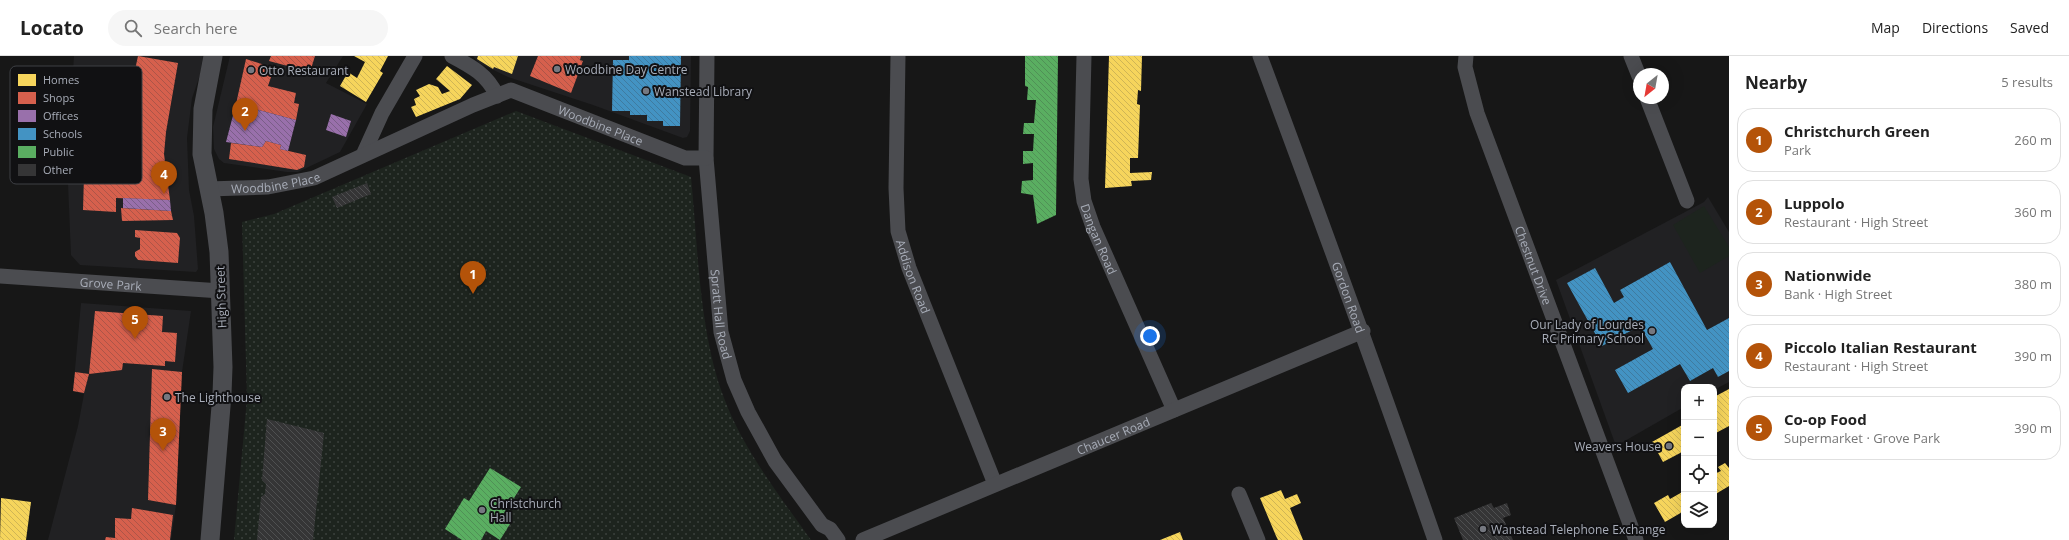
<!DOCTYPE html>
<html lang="en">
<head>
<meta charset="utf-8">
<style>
	body { margin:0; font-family:"Open Sans",sans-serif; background:#f6f6f6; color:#222 }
	.controls { position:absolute; right:12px; bottom:12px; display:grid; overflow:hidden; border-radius:8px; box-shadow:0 4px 16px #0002 }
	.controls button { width:36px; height:36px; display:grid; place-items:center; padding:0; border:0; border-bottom:1px solid #e0e0e0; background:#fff; color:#222; font:20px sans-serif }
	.compass { position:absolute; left:1633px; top:12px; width:36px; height:36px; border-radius:50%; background:#fff; box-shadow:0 4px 16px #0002; rotate:211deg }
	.you { position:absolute; left:1150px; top:280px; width:14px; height:14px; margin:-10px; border:3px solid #fff; border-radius:50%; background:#1a73e8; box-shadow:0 0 0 6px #1a73e833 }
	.badge { display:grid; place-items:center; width:26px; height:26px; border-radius:50%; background:#b45309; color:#fff; font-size:13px; font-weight:700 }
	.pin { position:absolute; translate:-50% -33px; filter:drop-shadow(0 1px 2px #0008) }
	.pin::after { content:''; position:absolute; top:21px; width:14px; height:12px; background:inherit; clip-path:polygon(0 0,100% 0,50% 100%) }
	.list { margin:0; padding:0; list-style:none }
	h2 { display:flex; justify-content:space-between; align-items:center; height:52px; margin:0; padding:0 16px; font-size:17px }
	h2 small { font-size:13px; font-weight:400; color:#767676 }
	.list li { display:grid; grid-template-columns:26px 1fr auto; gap:12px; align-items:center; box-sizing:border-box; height:64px; margin:0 8px 8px; padding:0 8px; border:1px solid #e0e0e0; border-radius:16px }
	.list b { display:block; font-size:15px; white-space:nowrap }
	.list p { margin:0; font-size:13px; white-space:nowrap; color:#767676 }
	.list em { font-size:13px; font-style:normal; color:#767676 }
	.icon { flex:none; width:22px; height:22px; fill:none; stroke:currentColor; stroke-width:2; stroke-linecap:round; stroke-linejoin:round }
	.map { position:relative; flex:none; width:1729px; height:484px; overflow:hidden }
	header { display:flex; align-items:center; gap:24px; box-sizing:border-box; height:56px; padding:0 20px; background:#fff; border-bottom:1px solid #e0e0e0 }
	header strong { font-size:19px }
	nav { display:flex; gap:22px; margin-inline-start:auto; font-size:14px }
	.search { width:280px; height:36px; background:#f6f6f6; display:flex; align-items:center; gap:10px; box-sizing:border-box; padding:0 14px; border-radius:22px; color:#767676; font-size:15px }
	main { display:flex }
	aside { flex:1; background:#fff }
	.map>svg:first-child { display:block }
</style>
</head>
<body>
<header>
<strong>Locato</strong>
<div class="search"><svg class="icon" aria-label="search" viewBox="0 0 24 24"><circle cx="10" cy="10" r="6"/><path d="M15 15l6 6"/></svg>Search here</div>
<nav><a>Map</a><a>Directions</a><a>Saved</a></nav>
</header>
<main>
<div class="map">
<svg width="1729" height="484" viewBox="0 0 1729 484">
	<defs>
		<pattern id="park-dots" width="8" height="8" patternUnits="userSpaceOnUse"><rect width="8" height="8" fill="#1d241e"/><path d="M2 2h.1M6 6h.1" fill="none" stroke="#3b413d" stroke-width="1.8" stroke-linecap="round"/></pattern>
		<pattern id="homes-back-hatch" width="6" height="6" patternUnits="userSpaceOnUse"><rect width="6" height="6" fill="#f6d55c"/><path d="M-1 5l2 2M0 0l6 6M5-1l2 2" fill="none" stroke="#cfb555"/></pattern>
		<pattern id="shops-back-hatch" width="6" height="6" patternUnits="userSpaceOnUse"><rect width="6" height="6" fill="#d6604d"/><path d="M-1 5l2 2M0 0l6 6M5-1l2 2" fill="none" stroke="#ad5548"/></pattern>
		<pattern id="offices-back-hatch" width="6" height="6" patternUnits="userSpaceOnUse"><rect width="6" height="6" fill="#9970ab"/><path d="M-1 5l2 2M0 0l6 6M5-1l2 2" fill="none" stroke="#7a5e88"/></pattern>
		<pattern id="schools-back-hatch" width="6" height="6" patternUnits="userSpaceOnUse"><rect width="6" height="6" fill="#4393c3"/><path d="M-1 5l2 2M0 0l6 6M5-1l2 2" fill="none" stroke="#3f7ba0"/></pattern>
		<pattern id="public-back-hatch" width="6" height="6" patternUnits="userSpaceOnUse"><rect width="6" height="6" fill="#5aae61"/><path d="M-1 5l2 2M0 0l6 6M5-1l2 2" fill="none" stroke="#509056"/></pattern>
		<pattern id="building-back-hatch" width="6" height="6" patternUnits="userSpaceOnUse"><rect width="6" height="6" fill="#353536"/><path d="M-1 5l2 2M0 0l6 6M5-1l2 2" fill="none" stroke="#4f5051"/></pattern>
	</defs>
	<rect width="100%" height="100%" fill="#171717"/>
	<g fill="#212123">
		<polygon points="74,0 203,0 200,19 192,42 187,82 189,134 194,160 198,213 196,216 80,209 71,199 67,104"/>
		<polygon points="230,0 343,0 326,27 367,48 340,96 298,116 287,116 224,107 219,103 214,93 213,71"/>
		<polygon points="473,0 691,0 690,75 687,81 683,82 593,49 508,21 479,7"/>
		<polygon points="1708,141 1729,176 1729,326 1714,334 1714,331 1684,331 1684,351 1616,390 1556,224 1704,146"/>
		<polygon points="81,247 191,255 182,316 176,449 171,484 48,484 78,370 84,338 73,335"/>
	</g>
	<path fill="url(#park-dots)" d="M516 55 691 121C698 192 699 276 724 342 743 393 779 439 811 484H234L247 343 242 166 274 158Z"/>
	<polygon fill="#1d241e" points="1704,150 1729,191 1729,200 1700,217 1673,169"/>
	<g fill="url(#homes-back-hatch)">
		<polygon points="354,0 388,0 380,15 383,17 366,46 340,30 348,16 357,22 365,6"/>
		<polygon points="478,0 518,0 512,18 494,11 493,13 477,3"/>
		<polygon points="1109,0 1142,0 1141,35 1138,34 1137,48 1140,49 1138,102 1130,102 1130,117 1152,116 1151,124 1131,125 1132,130 1105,132"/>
		<polygon points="447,10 472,29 460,43 416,61 411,51 416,49 414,43 420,40 416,34 429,28 438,31 442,38 450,35 436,23"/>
		<polygon points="1729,333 1729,370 1714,378 1714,341"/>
		<polygon points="1684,368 1684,395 1663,406 1652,386"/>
		<polygon points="1725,407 1729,412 1729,430 1714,439 1714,418 1721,415 1718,411"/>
		<polygon points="1281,434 1285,443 1297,438 1301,447 1290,452 1303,484 1278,484 1276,480 1260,442"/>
		<polygon points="1684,435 1684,455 1665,466 1654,447 1668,439 1670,443"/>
		<polygon points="1,442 31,446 26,484 0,484"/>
		<polygon points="1180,476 1183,484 1160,484"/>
	</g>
	<g fill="url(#shops-back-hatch)" fill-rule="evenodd">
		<path d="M138 0 178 7 166 76 164 98 170 144 116 142V156L83 154 84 120 117 121 118 105 73 103 74 81 118 85V97H136V85L123 84 125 75 119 74 121 64 103 62 106 47 104 42 113 10 135 14ZM137 25 140 26 136 49 131 48V51H128L125 43 126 37H133Z"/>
		<polygon points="271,0 315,0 310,16 269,5"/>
		<polygon points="538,0 581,0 580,4 583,5 571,37 530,20"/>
		<polygon points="246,3 274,12 268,30 296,37 294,47 299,48 296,64 236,48"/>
		<polygon points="266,85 281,89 280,93 306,99 304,111 297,114 229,103 231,87 262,91"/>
		<polygon points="121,152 171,155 173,164 122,165"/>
		<polygon points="135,174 177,177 180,182 178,207 138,204 135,200 135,196 140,193 140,182 135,181"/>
		<polygon points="95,255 163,260 162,276 177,277 175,306 165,305 165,310 123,307 122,314 89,318"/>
		<polygon points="152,313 182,316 176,449 148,444"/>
		<polygon points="75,316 89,318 84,337 73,335"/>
		<polygon points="132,452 173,459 170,484 105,484 106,481 115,482 115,462 131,463"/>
	</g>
	<g fill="url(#offices-back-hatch)">
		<polygon points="236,48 296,64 288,95 280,93 281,89 266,85 262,91 226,86"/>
		<polygon points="331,58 351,65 346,81 326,74"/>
		<polygon points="123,142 170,144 171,155 123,152"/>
	</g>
	<g fill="url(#schools-back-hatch)">
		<polygon points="629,0 681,0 680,70 663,70 663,65 647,65 647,59 630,59 630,55 612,55 613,4 629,4"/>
		<polygon points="1670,206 1707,274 1729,262 1729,315 1718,321 1713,312 1690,325 1680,308 1628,337 1615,314 1653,293 1640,270 1602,290 1567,227 1595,212 1614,247 1624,241 1620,234"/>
	</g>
	<g fill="url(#public-back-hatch)">
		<polygon points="1025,0 1058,0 1056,159 1037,168 1033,139 1021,137 1022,125 1033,124 1033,107 1023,108 1023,95 1033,95 1034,78 1023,78 1024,67 1034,67 1036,44 1027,44 1028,31 1025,30"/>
		<polygon points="490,412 521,431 501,462 510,468 500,484 486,475 481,484 462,484 445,473 464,442 469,445"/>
	</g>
	<g fill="url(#building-back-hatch)">
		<polygon points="367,127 371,138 337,152 332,141"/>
		<polygon points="267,363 324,377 313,484 257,484 261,441 265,438 266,428 262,424"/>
		<polygon points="1491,447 1494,452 1507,447 1511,459 1503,462 1513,484 1463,484 1454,462"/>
	</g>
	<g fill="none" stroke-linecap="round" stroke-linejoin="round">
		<g stroke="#4b4c50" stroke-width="15">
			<path d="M452 0C471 10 488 19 497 40"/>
			<path id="s1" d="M707 0 706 102 721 276 734 324 748 356 775 405 822 469 830 473 838 484"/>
			<path id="s2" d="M898 0 896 132 898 175 909 212 995 428"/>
			<path id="s3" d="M1084 0 1081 123 1084 145 1093 171 1174 354"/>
			<path id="s4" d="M1260 0C1320 161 1379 322 1435 484"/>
			<path id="s5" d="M1466 0 1465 11 1477 57 1636 484"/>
			<polyline points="1631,0 1639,20"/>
			<polyline points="1647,42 1687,145"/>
			<polyline points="363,99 382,57 415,0"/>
			<path id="s6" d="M208 133 268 131 314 122 473 49 511 34 685 102H706"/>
			<path id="s7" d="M0 220 221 235"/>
			<polyline points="1239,438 1258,484"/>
			<path id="s8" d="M863 484 1363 275"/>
		</g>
		<polyline stroke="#4b4c50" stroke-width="19" points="210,484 222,338 223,311 219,196 214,157 202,98 203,53 213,0"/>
	</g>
	<g fill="#757880" stroke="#111113" stroke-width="1.5">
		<circle cx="557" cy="13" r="4"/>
		<circle cx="251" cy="14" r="4"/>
		<circle cx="646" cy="35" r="4"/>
		<circle cx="1652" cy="275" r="4"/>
		<circle cx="167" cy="341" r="4"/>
		<circle cx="1669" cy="390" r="4"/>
		<circle cx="482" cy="454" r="4"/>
		<circle cx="1483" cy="473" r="4"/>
	</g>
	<g text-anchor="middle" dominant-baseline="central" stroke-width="4" stroke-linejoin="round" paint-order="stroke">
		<g font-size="12" fill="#a8adb8" stroke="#111113" text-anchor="start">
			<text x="565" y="13">Woodbine Day Centre</text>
			<text x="259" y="14">Otto Restaurant</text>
			<text x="654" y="35">Wanstead Library</text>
			<text x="1644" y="268" text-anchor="end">Our Lady of Lourdes<tspan x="1644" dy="14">RC Primary School</tspan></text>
			<text x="175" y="341">The Lighthouse</text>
			<text x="1661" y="390" text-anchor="end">Weavers House</text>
			<text x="490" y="447">Christchurch<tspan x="490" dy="14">Hall</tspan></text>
			<text x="1491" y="473">Wanstead Telephone Exchange</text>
		</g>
		<g font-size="12" fill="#a8adb8" stroke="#111113">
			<text stroke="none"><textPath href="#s6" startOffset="419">Woodbine Place</textPath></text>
			<text stroke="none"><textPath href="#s6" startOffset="68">Woodbine Place</textPath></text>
			<text stroke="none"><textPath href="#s3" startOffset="186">Dangan Road</textPath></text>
			<text stroke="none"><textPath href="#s5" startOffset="221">Chestnut Drive</textPath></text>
			<text stroke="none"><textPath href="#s2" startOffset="223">Addison Road</textPath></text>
			<text stroke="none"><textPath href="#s7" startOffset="111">Grove Park</textPath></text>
			<text transform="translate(221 241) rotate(-92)">High Street</text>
			<text stroke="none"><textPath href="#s4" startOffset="257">Gordon Road</textPath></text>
			<text stroke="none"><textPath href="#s1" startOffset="259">Spratt Hall Road</textPath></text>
			<text stroke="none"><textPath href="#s8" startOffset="271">Chaucer Road</textPath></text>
		</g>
	</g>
	<rect x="10" y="10" width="132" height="118" rx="6" fill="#111113" stroke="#3e4045" stroke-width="1"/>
	<rect x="18" y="18" width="18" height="12" fill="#f6d55c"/>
	<rect x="18" y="36" width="18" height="12" fill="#d6604d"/>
	<rect x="18" y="54" width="18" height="12" fill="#9970ab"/>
	<rect x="18" y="72" width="18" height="12" fill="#4393c3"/>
	<rect x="18" y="90" width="18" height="12" fill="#5aae61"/>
	<rect x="18" y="108" width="18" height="12" fill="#353536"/>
	<g font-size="11" fill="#a8adb8">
		<text x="43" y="28">Homes</text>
		<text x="43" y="46">Shops</text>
		<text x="43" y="64">Offices</text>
		<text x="43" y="82">Schools</text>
		<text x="43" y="100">Public</text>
		<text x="43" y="118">Other</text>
	</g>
</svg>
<div class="controls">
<button>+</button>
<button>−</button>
<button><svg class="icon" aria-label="locate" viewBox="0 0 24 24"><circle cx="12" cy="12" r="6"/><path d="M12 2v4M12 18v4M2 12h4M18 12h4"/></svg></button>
<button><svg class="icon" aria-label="layers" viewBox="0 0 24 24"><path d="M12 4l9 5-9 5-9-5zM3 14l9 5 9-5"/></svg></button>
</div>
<svg class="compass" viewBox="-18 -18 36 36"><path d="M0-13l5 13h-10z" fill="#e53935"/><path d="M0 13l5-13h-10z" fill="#767676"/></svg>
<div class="you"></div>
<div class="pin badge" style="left:473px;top:238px">1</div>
<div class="pin badge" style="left:245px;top:75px">2</div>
<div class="pin badge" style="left:163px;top:395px">3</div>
<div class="pin badge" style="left:164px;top:138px">4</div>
<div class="pin badge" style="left:135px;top:283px">5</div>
</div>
<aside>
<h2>Nearby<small>5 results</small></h2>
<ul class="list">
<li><span class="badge">1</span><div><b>Christchurch Green</b><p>Park</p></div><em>260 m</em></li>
<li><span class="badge">2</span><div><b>Luppolo</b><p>Restaurant · High Street</p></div><em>360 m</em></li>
<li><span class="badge">3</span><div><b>Nationwide</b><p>Bank · High Street</p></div><em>380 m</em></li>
<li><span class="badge">4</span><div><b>Piccolo Italian Restaurant</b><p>Restaurant · High Street</p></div><em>390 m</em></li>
<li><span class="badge">5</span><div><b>Co-op Food</b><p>Supermarket · Grove Park</p></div><em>390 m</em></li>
</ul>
</aside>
</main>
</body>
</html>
